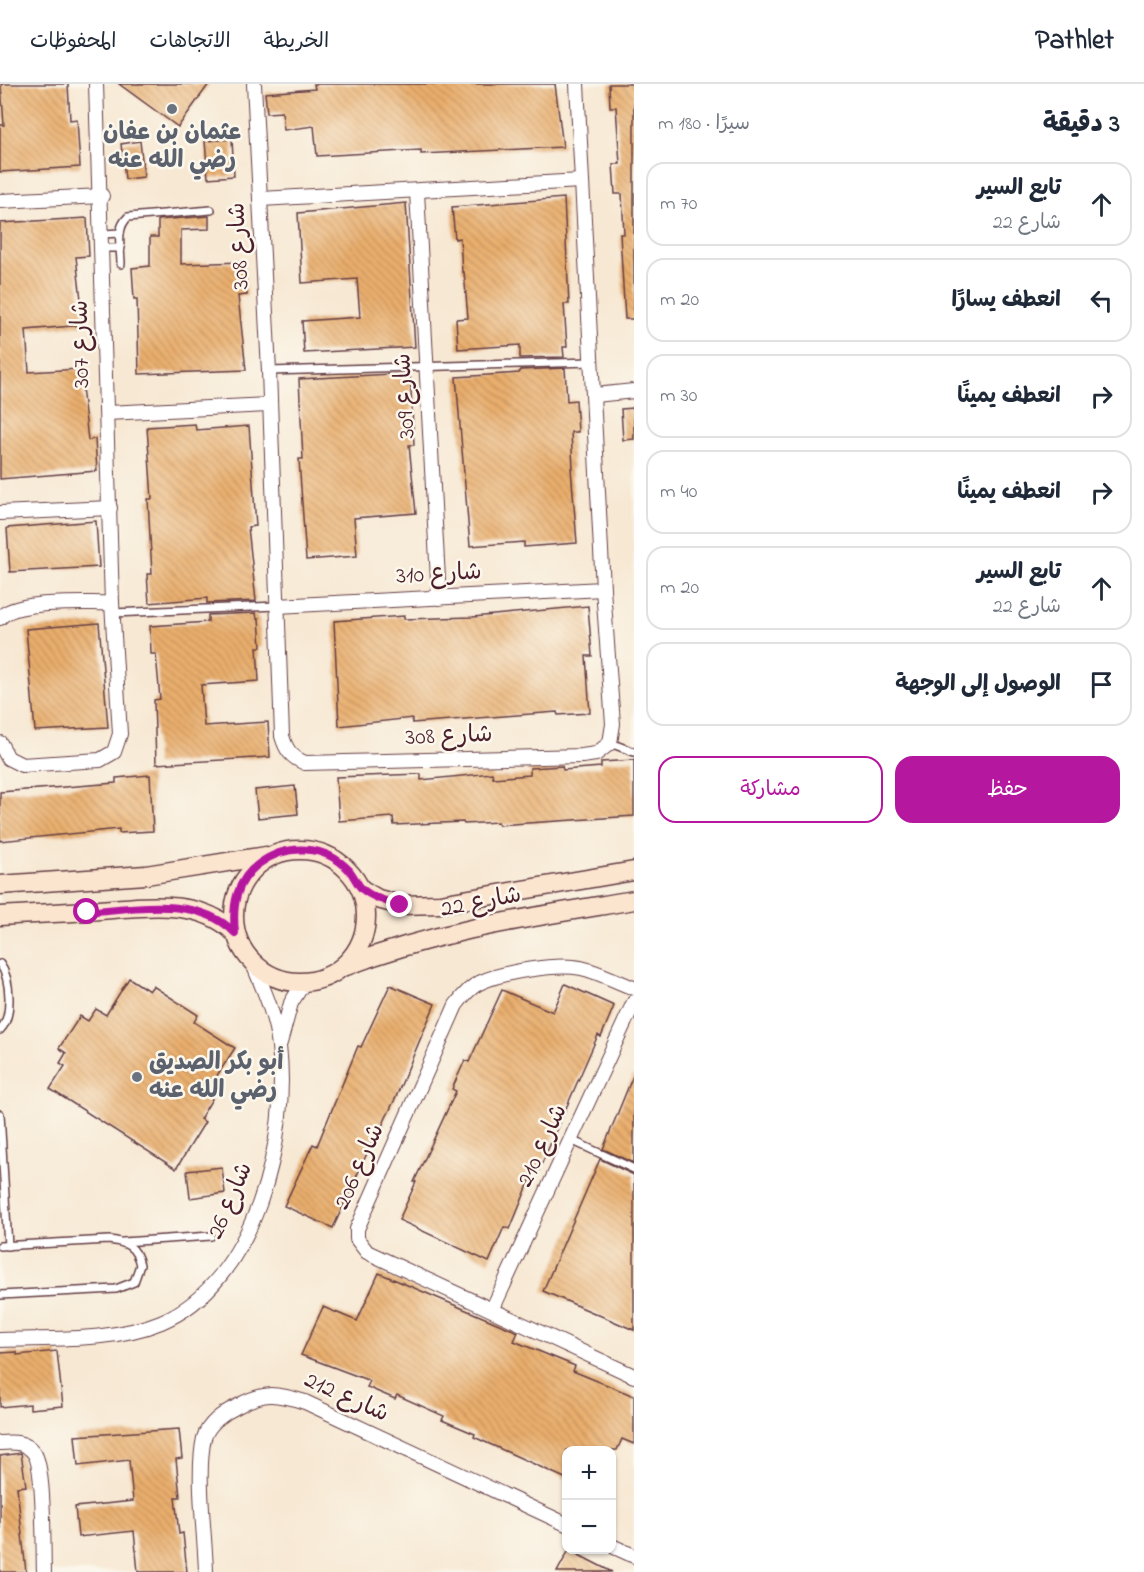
<!DOCTYPE html>
<html lang="ar">
<head>
<meta charset="utf-8">
<style>
	body { margin:0; font-family:"Indie Flower","Playpen Sans Arabic",sans-serif; background:#f2f2f3; color:#1f2937; direction:rtl }
	.controls { position:absolute; right:18px; bottom:18px; display:grid; overflow:hidden; border-radius:12px; box-shadow:0 2px 4px #0004 }
	.controls button { width:54px; height:54px; display:grid; place-items:center; padding:0; border:0; border-bottom:2px solid #e0e1e3; background:#fff; color:#1f2937; font:30px sans-serif }
	.stop { position:absolute; width:18px; height:18px; margin:-14px; border:4px solid #b5179e; border-radius:50%; background:#fff }
	.stop.end { background:#b5179e; border-color:#fff; box-shadow:0 2px 6px #0008 }
	.list { margin:0; padding:0; list-style:none }
	h2 { display:flex; justify-content:space-between; align-items:center; height:78px; margin:0; padding:0 24px; font-size:26px }
	h2 small { font-size:20px; font-weight:400; color:#747a83 }
	.list li { display:grid; grid-template-columns:39px 1fr auto; gap:18px; align-items:center; box-sizing:border-box; height:84px; margin:0 12px 12px; padding:0 12px; border:2px solid #e0e1e3; border-radius:18px }
	.list b { display:block; font-size:22px; white-space:nowrap }
	.list p { margin:0; font-size:20px; white-space:nowrap; color:#747a83 }
	.list em { font-size:20px; font-style:normal; color:#747a83 }
	.actions { display:flex; gap:12px; padding:18px 24px }
	.actions a { flex:1; padding:14px 0; border:2px solid #b5179e; border-radius:18px; text-align:center; font-size:21px; color:#b5179e }
	.actions .main { background:#b5179e; color:#fff }
	.icon { flex:none; width:33px; height:33px; fill:none; stroke:currentColor; stroke-width:2; stroke-linecap:round; stroke-linejoin:round }
	.map { position:relative; flex:none; width:634px; height:1488px; overflow:hidden; direction:ltr }
	header { display:flex; align-items:center; gap:36px; box-sizing:border-box; height:84px; padding:0 30px; background:#fff; border-bottom:2px solid #e0e1e3 }
	header strong { font-size:28px }
	nav { display:flex; gap:33px; margin-inline-start:auto; font-size:21px }
	main { display:flex }
	aside { flex:1; background:#fff }
	.map>svg:first-child { display:block }
</style>
</head>
<body>
<header>
<strong>Pathlet</strong>
<nav><a>الخريطة</a><a>الاتجاهات</a><a>المحفوظات</a></nav>
</header>
<main>
<aside>
<h2>3 دقيقة<small>سيرًا · 180 m</small></h2>
<ul class="list">
<li><svg class="icon" aria-label="ahead" viewBox="0 0 24 24"><path d="M12 20V5M6 11l6-6 6 6"/></svg><div><b>تابع السير</b><p>شارع 22</p></div><em>70 m</em></li>
<li><svg class="icon" aria-label="left" viewBox="0 0 24 24"><path d="M17 20v-9H6M10 6l-5 5 5 5"/></svg><div><b>انعطف يسارًا</b></div><em>20 m</em></li>
<li><svg class="icon" aria-label="right" viewBox="0 0 24 24"><path d="M7 20v-9h11M14 6l5 5-5 5"/></svg><div><b>انعطف يمينًا</b></div><em>30 m</em></li>
<li><svg class="icon" aria-label="right" viewBox="0 0 24 24"><path d="M7 20v-9h11M14 6l5 5-5 5"/></svg><div><b>انعطف يمينًا</b></div><em>40 m</em></li>
<li><svg class="icon" aria-label="ahead" viewBox="0 0 24 24"><path d="M12 20V5M6 11l6-6 6 6"/></svg><div><b>تابع السير</b><p>شارع 22</p></div><em>20 m</em></li>
<li><svg class="icon" aria-label="arrive" viewBox="0 0 24 24"><path d="M6 21V4h12l-3 4 3 4H6"/></svg><div><b>الوصول إلى الوجهة</b></div></li>
</ul>
<div class="actions"><a class="main">حفظ</a><a>مشاركة</a></div>
</aside>
<div class="map">
<svg width="634" height="1488" viewBox="0 0 634 1488">
	<defs>
		<pattern id="building-back-hatch" width="6" height="6" patternUnits="userSpaceOnUse" patternTransform="scale(1.5)"><rect width="6" height="6" fill="#eaaf6d"/><path d="M-1 5l2 2M0 0l6 6M5-1l2 2" fill="none" stroke="#c08e5a"/></pattern>
	</defs>
	<rect width="100%" height="100%" fill="#fbf7ec"/>
	<filter id="ink" filterUnits="userSpaceOnUse"><feTurbulence type="fractalNoise" baseFrequency=".0167" numOctaves="2"/><feDisplacementMap in="SourceGraphic" scale="12" xChannelSelector="R" yChannelSelector="G"/><feConvolveMatrix kernelMatrix="1 2 1 2 8 2 1 2 1" color-interpolation-filters="sRGB"/></filter>
	<filter id="wash" filterUnits="userSpaceOnUse"><feTurbulence type="fractalNoise" baseFrequency=".008" numOctaves="4" result="noise"/><feDisplacementMap in="SourceGraphic" scale="24" xChannelSelector="R" yChannelSelector="G"/><feGaussianBlur stdDeviation="1.35" result="paint"/><feColorMatrix in="noise" values="0 0 0 0 0 0 0 0 0 0 0 0 0 0 0 0 0 1.4 0 .05"/><feComposite in="paint" operator="in"/></filter>
	<g filter="url(#wash)">
		<rect width="100%" height="100%" fill="#f7e8d3"/>
		<g id="blocks">
			<g fill="url(#building-back-hatch)">
				<polygon points="1,0 68,0 70,36 77,35 80,83 0,88 0,41 4,41"/>
				<polygon points="119,0 209,0 178,43"/>
				<polygon points="314,0 555,0 563,63 421,70 421,66 317,72 314,42 284,46 282,28 267,29 265,9 315,5"/>
				<polygon points="609,0 634,0 634,235 625,235 620,150 624,150 622,110 615,110 613,80 620,80 616,23 610,23"/>
				<polygon points="232,55 234,92 208,94 205,57"/>
				<polygon points="140,57 144,93 125,95 121,60"/>
				<polygon points="564,114 569,220 564,220 567,263 563,263 564,273 520,274 520,261 458,265 456,235 468,234 464,188 462,188 460,154 455,155 452,123"/>
				<polygon points="406,119 415,263 304,269 302,237 360,233 357,195 302,199 298,129"/>
				<polygon points="209,132 209,145 181,146 181,180 244,178 247,211 238,212 246,286 139,290 137,215 134,215 132,184 150,182 150,153 158,153 158,136"/>
				<polygon points="87,134 89,172 76,173 84,241 26,246 29,288 80,285 88,356 95,355 97,387 0,395 0,139"/>
				<polygon points="565,284 567,317 576,316 578,348 571,348 573,384 571,384 577,459 524,463 524,458 470,462 456,293 519,289 521,286"/>
				<polygon points="410,289 414,361 409,361 416,429 354,434 357,472 306,476 299,375 303,375 299,295"/>
				<polygon points="634,324 634,355 623,356 621,325"/>
				<polygon points="195,340 196,346 249,342 256,442 248,443 256,517 207,519 207,514 149,519 147,490 152,490 148,415 152,415 147,343"/>
				<polygon points="96,437 99,483 10,488 7,444"/>
				<polygon points="588,522 592,572 586,572 590,629 558,631 557,628 412,639 412,634 339,642 334,537 404,532 404,535 473,533"/>
				<polygon points="256,529 257,535 259,534 261,563 257,563 259,597 201,601 204,642 268,638 270,673 156,680 154,616 160,615 156,570 151,570 150,542 208,538 208,531"/>
				<polygon points="99,539 108,643 35,647 26,545"/>
				<polygon points="634,676 634,732 499,741 498,738 464,740 463,738 394,741 393,733 339,737 336,693 421,690 421,696 492,689 493,694 530,691 530,684 562,682 563,686 601,683 601,678"/>
				<polygon points="150,691 153,747 119,749 119,745 0,757 0,708 116,699 116,694"/>
				<polygon points="295,702 298,730 258,734 255,706"/>
				<polygon points="129,894 149,907 153,902 198,931 194,938 235,964 205,1010 212,1015 200,1035 205,1038 176,1085 50,1005 65,982 60,979 66,969 59,964 80,932 88,937 96,925 106,931"/>
				<polygon points="565,900 614,922 601,953 598,951 539,1086 535,1084 510,1145 504,1143 489,1178 399,1136 416,1098 414,1098 456,1007 452,1005 465,976 469,978 502,906 553,928"/>
				<polygon points="390,901 435,920 396,1013 381,1044 379,1043 333,1144 284,1122 313,1060 317,1062 358,962 361,963"/>
				<polygon points="634,989 634,1079 603,1065"/>
				<polygon points="600,1075 634,1091 634,1246 543,1207"/>
				<polygon points="222,1083 225,1109 190,1114 187,1087"/>
				<polygon points="379,1189 518,1248 514,1257 575,1282 573,1287 634,1312 634,1360 622,1355 617,1366 567,1366 567,1395 474,1353 475,1350 442,1336 444,1332 397,1311 395,1315 367,1303 370,1297 301,1271 323,1223 357,1237"/>
				<polygon points="57,1267 63,1322 30,1325 30,1320 0,1323 0,1269 17,1268 17,1271"/>
				<polygon points="179,1345 182,1374 176,1375 180,1413 175,1413 179,1450 183,1449 187,1488 138,1488 134,1447 78,1453 75,1423 133,1417 129,1376 78,1382 75,1352"/>
				<polygon points="21,1369 26,1402 17,1403 26,1488 0,1488 0,1372"/>
				<polygon points="569,1466 612,1488 557,1488"/>
			</g>
		</g>
	</g>
	<g filter="url(#ink)">
		<use href="#blocks" fill-opacity="0" stroke="#643d44" stroke-width="1.5"/>
		<g fill="none" stroke-linecap="round" stroke-linejoin="round">
			<defs>
				<g id="lane">
					<polyline points="103,150 120,149"/>
					<polyline points="103,164 121,164"/>
					<path d="M121 180C121 164 115 145 128 133L211 126"/>
					<polyline points="269,287 592,278"/>
					<polyline points="113,529 277,522"/>
					<polyline points="610,659 634,668"/>
					<path d="M0 880C11 895 13 933 0 946"/>
					<polyline points="0,1030 8,1162"/>
					<polyline points="571,1056 634,1085"/>
					<polyline points="123,1158 211,1152"/>
					<path d="M0 1162 109 1156C126 1158 136 1162 140 1181L134 1198 116 1205 0 1211"/>
				</g>
				<g id="street">
					<path d="M254 0 269 287 282 652C286 666 291 673 305 679L582 672 596 670 610 659 613 640 603 505 577 0"/>
					<polyline points="417,108 439,514"/>
					<polyline points="261,115 581,97"/>
					<polyline points="0,117 102,112"/>
					<polyline points="595,311 634,307"/>
					<polyline points="107,329 269,321"/>
					<polyline points="0,429 110,424"/>
					<polyline points="277,522 603,505"/>
					<path d="M0 534C15 515 88 520 112 519"/>
					<polyline points="0,659 8,674 22,681 100,676 114,668 120,650 112,519 96,0"/>
					<path d="M634 904C617 898 599 888 581 884 557 879 502 888 479 899 469 904 462 913 456 921L357 1145V1155L367 1168 634 1292"/>
					<polyline points="280,959 291,919 304,898"/>
					<polyline points="493,1224 634,918"/>
					<path d="M0 1256C53 1254 112 1258 161 1238 255 1199 290 1053 279 962 276 934 264 906 253 880"/>
					<path d="M0 1359C13 1358 25 1357 34 1369 45 1383 43 1466 44 1488"/>
					<polyline points="612,1462 634,1472"/>
					<path d="M206 1488C205 1450 196 1390 204 1354 208 1340 223 1329 236 1323 264 1307 275 1309 305 1318L566 1440"/>
				</g>
				<g id="secondary">
					<circle cx="300" cy="832" r="66"/>
					<polyline points="0,801 146,791 266,772"/>
					<polyline points="361,805 378,815 400,821 440,820 634,787"/>
					<path d="M0 832C29 830 59 829 88 827 134 824 199 811 235 849"/>
					<path d="M346 882C442 845 533 833 634 816"/>
				</g>
			</defs>
			<use href="#lane" stroke="#643d44" stroke-width="10"/>
			<use href="#street" stroke="#643d44" stroke-width="16"/>
			<use href="#secondary" stroke="#643d44" stroke-width="21"/>
			<use href="#lane" stroke="#fff" stroke-width="7"/>
			<use href="#street" stroke="#fff" stroke-width="14"/>
			<use href="#secondary" stroke="#fbe5cf" stroke-width="18"/>
		</g>
	</g>
	<g fill="none" stroke-linecap="round" stroke-linejoin="round" filter="url(#ink)">
		<path stroke="#b5179e" stroke-width="8" d="M87 828C132 824 199 811 235 849 232 821 236 796 260 779 288 759 325 761 349 786 354 792 357 800 362 805 373 814 387 818 400 821"/>
	</g>
	<g fill="#6b7280" stroke="#fbf7ec" stroke-width="2">
		<circle cx="172" cy="25" r="6"/>
		<circle cx="137" cy="993" r="6"/>
	</g>
	<g text-anchor="middle" dominant-baseline="central" stroke-width="5" stroke-linejoin="round" paint-order="stroke">
		<g font-size="24" font-weight="bold" fill="#5b616d" stroke="#fbf7ec">
			<text x="172" y="49">عثمان بن عفان<tspan x="172" dy="28">رضي الله عنه</tspan></text>
			<text x="149" y="979" text-anchor="start">أبو بكر الصديق<tspan x="149" dy="28">رضي الله عنه</tspan></text>
		</g>
		<g font-size="24" fill="#4a1f2b" stroke="#fbf7ec">
			<text transform="translate(240 162) rotate(-93)">شارع 308</text>
			<text transform="translate(82 260) rotate(-91)">شارع 307</text>
			<text transform="translate(406 312) rotate(-93)">شارع 309</text>
			<text transform="translate(439 491) rotate(-3)">شارع 310</text>
			<text transform="translate(449 653) rotate(-2)">شارع 308</text>
			<text transform="translate(481 819) rotate(-11)">شارع 22</text>
			<text transform="translate(543 1062) rotate(-65)">شارع 210</text>
			<text transform="translate(360 1083) rotate(-66)">شارع 206</text>
			<text transform="translate(231 1117) rotate(-67)">شارع 26</text>
			<text transform="translate(346 1314) rotate(24)">شارع 212</text>
		</g>
	</g>
</svg>
<div class="controls">
<button>+</button>
<button>−</button>
</div>
<div class="stop" style="left:87px;top:828px"></div>
<div class="stop end" style="left:400px;top:821px"></div>
</div>
</main>
</body>
</html>
